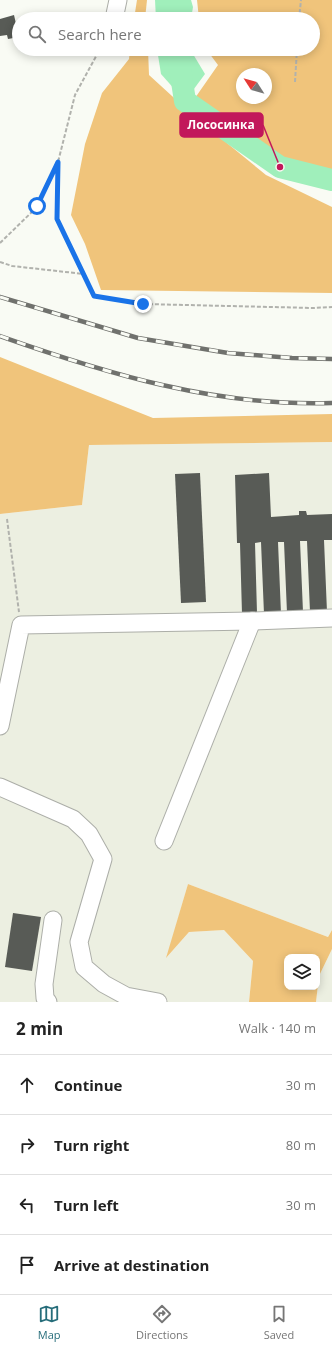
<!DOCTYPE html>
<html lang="en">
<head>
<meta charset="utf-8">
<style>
	body { margin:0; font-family:"Open Sans",sans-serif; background:#f6f6f6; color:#222 }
	.controls { position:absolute; right:12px; bottom:12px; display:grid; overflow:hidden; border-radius:8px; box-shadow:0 2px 10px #0003 }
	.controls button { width:36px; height:36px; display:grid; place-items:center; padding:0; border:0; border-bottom:1px solid #e0e0e0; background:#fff; color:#222; font:20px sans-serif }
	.compass { position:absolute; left:236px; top:68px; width:36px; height:36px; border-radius:50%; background:#fff; box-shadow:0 2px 10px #0003; rotate:306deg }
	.stop { position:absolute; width:12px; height:12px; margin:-9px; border:3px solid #1a73e8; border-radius:50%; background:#fff }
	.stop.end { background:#1a73e8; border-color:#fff; box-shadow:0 1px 4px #0008 }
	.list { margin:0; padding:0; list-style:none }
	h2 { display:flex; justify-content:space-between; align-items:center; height:52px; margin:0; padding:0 16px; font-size:17px }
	h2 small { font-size:13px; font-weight:400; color:#767676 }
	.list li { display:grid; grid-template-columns:26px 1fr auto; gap:12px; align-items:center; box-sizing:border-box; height:60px; padding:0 16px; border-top:1px solid #e0e0e0 }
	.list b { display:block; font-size:15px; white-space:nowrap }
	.list em { font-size:13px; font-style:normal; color:#767676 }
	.icon { flex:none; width:22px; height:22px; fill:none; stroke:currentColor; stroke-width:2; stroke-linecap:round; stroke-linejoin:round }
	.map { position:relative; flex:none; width:332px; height:1002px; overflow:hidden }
	.search { position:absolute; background:#fff; box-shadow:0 2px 10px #0003; left:12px; right:12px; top:12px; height:44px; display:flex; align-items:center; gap:10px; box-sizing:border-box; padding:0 14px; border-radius:22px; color:#767676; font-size:15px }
	.sheet { height:292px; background:#fff }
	nav { display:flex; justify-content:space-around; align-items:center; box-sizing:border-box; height:56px; border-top:1px solid #e0e0e0; background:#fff; font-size:11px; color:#767676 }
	nav a { display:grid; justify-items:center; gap:2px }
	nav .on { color:#266d7a }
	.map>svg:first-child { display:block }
</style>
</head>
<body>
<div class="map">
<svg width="332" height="1002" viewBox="0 0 332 1002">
	<rect width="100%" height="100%" fill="#f9fbf4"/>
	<g fill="#ecefe1">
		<polygon points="332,442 332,930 328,937 188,884 167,957 189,932 224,930 253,961 249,1002 0,1002 0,514 82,505 89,445"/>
		<polygon points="332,949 332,1002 316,1002 319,976"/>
	</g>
	<g fill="#f0c47b" fill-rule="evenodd">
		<polygon points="137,0 147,0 145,19 134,19"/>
		<path d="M197 0H332V179L284 158 195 98 218 65 206 49H313V19H199ZM242 74H266V98H242Z"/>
		<polygon points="130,49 148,49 149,75 195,117 266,175 332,207 332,293 101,290 85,244 71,215 85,144 102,93 129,59"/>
		<polygon points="0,357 153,418 332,414 332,442 89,445 82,505 0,514"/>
		<path d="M188 884 328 937 332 930V949L319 976 316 1002H249L253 961 224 930 189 932 166 958ZM287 957H317V987H287Z"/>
	</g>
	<g fill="#a0efbb">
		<polygon points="155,0 191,0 193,7 191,19 156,19"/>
		<polygon points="157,49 190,49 205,74 185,101 161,74"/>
	</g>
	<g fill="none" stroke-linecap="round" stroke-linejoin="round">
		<polyline stroke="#a0efbb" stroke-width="22" points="177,49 185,101 280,167 332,180"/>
	</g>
	<g fill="#585b56">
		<polygon points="14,15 19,37 8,39 7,35 0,36 0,19"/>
		<rect x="61" y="17" width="25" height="2"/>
		<polygon points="200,473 206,602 181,603 175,474"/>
		<polygon points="269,473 271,517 299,515 299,511 306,511 307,515 332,514 332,540 324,540 327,612 310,612 307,541 300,541 303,612 287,613 284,542 278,542 281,614 264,614 261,542 255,543 257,613 242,614 240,543 237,543 235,475"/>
		<polygon points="13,913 41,917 32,971 5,967"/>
	</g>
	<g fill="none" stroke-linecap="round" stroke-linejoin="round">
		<defs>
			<g id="minor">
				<polyline points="114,19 118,0"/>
				<polyline points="0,726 21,625 252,621 332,618"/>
				<polyline points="0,787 73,819 89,834 103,859 79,942 84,967 104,984 126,996 158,1002"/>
				<polyline points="164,841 252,621"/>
				<polyline points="48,1002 45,998 44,984 53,920"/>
			</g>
		</defs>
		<use href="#minor" stroke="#acaea8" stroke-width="19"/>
		<g stroke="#b1b2ad" stroke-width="2" stroke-dasharray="4 2" stroke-linecap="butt">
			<polyline points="299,19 301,0"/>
			<polyline points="295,82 297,49"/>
			<polyline points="58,162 57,219 94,296 143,304 314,308 332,307"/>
			<polyline points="0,243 37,207 58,162 75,95 100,49"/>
			<polyline points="0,262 12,266 84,274"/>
			<polyline points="7,519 19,612"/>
		</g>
		<use href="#minor" stroke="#fff" stroke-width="17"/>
		<defs>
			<g id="rail">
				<polyline points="0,297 138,338 228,353 292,358 332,359"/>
				<path d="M0 336C108 374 217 407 332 403"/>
			</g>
		</defs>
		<use href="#rail" stroke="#70716d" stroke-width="4.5"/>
		<use href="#rail" stroke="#f9fbf4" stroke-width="3" stroke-dasharray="9" stroke-linecap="butt"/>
	</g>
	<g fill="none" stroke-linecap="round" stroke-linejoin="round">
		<polyline stroke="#1a73e8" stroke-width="5" points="37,206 58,162 57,219 94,296 143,304"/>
	</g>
	<path fill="none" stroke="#c2185b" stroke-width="1.5" d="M280 167L263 125"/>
	<circle fill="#c2185b" stroke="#f9fbf4" stroke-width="1.5" cx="280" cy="167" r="4"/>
	<rect fill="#c2185b" stroke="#c2185b" stroke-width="1.5" x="180" y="113" width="83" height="24" rx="4"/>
	<g font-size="12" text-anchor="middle" font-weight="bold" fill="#fff">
		<text x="221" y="129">Лососинка</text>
	</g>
</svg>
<div class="controls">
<button><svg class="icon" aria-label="layers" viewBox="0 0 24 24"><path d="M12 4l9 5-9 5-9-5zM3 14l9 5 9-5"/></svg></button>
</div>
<svg class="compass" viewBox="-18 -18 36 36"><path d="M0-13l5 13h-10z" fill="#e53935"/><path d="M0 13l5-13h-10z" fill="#767676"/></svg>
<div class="stop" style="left:37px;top:206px"></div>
<div class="stop end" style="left:143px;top:304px"></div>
<div class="search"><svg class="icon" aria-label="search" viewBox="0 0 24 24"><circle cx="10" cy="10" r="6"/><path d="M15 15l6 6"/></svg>Search here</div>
</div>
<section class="sheet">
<h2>2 min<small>Walk · 140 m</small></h2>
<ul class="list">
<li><svg class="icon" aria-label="ahead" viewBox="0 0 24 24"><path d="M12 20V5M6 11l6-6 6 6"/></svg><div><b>Continue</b></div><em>30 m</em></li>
<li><svg class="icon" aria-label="right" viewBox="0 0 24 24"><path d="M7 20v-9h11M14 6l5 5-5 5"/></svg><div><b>Turn right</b></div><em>80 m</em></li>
<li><svg class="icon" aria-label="left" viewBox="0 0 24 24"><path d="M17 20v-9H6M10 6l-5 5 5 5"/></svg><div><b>Turn left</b></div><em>30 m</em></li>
<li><svg class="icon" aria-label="arrive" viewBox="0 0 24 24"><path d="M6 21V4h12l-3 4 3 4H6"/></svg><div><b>Arrive at destination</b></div></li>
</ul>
</section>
<nav>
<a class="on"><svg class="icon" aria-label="map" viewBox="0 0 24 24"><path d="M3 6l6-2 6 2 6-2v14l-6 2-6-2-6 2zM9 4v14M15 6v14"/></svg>Map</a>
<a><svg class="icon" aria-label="directions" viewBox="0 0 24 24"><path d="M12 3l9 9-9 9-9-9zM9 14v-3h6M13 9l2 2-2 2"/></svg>Directions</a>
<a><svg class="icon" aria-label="saved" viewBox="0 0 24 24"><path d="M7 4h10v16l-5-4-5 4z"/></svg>Saved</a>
</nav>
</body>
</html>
